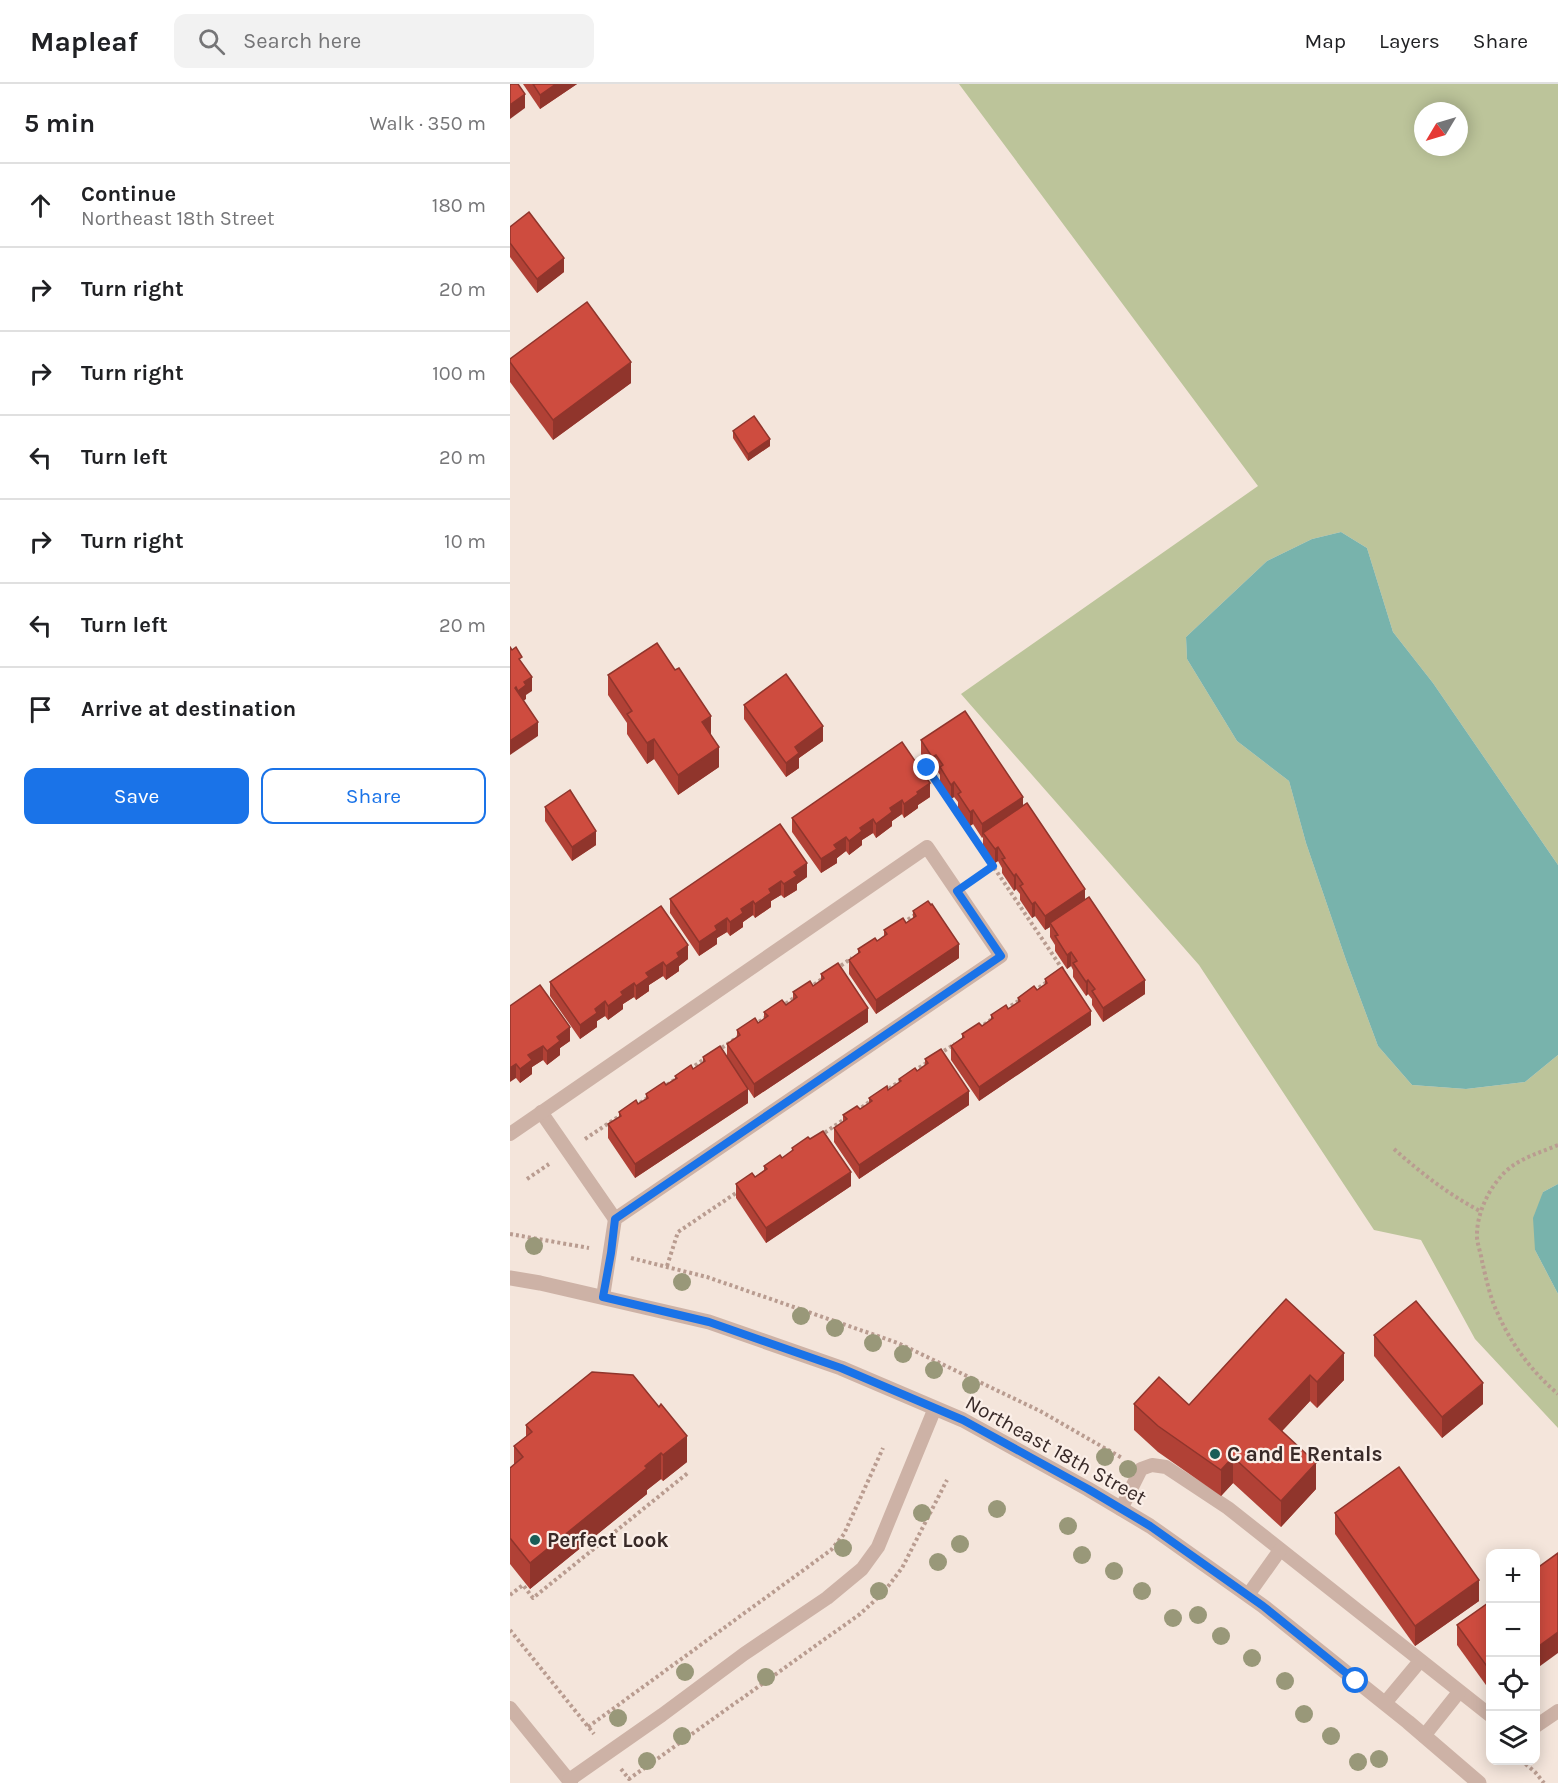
<!DOCTYPE html>
<html lang="en">
<head>
<meta charset="utf-8">
<style>
	body { margin:0; font-family:Karla,sans-serif; background:#f2f2f2; color:#202124 }
	.controls { position:absolute; right:18px; bottom:18px; display:grid; overflow:hidden; border-radius:12px; box-shadow:0 3px 15px #0003 }
	.controls button { width:54px; height:54px; display:grid; place-items:center; padding:0; border:0; border-bottom:2px solid #e0e0e0; background:#fff; color:#202124; font:30px sans-serif }
	.compass { position:absolute; left:904px; top:18px; width:54px; height:54px; border-radius:50%; background:#fff; box-shadow:0 3px 15px #0003; rotate:232deg }
	.stop { position:absolute; width:18px; height:18px; margin:-14px; border:4px solid #1a73e8; border-radius:50%; background:#fff }
	.stop.end { background:#1a73e8; border-color:#fff; box-shadow:0 2px 6px #0008 }
	.list { margin:0; padding:0; list-style:none }
	h2 { display:flex; justify-content:space-between; align-items:center; height:78px; margin:0; padding:0 24px; font-size:26px }
	h2 small { font-size:20px; font-weight:400; color:#757577 }
	.list li { display:grid; grid-template-columns:39px 1fr auto; gap:18px; align-items:center; box-sizing:border-box; height:84px; padding:0 24px; border-top:2px solid #e0e0e0 }
	.list b { display:block; font-size:22px; white-space:nowrap }
	.list p { margin:0; font-size:20px; white-space:nowrap; color:#757577 }
	.list em { font-size:20px; font-style:normal; color:#757577 }
	.actions { display:flex; gap:12px; padding:18px 24px }
	.actions a { flex:1; padding:14px 0; border:2px solid #1a73e8; border-radius:12px; text-align:center; font-size:21px; color:#1a73e8 }
	.actions .main { background:#1a73e8; color:#fff }
	.icon { flex:none; width:33px; height:33px; fill:none; stroke:currentColor; stroke-width:2; stroke-linecap:round; stroke-linejoin:round }
	.map { position:relative; flex:none; width:1048px; height:1699px; overflow:hidden }
	header { display:flex; align-items:center; gap:36px; box-sizing:border-box; height:84px; padding:0 30px; background:#fff; border-bottom:2px solid #e0e0e0 }
	header strong { font-size:28px }
	nav { display:flex; gap:33px; margin-inline-start:auto; font-size:21px }
	.search { width:420px; height:54px; background:#f2f2f2; display:flex; align-items:center; gap:15px; box-sizing:border-box; padding:0 21px; border-radius:12px; color:#757577; font-size:22px }
	main { display:flex }
	aside { flex:1; background:#fff }
	.map>svg:first-child { display:block }
</style>
</head>
<body>
<header>
<strong>Mapleaf</strong>
<div class="search"><svg class="icon" aria-label="search" viewBox="0 0 24 24"><circle cx="10" cy="10" r="6"/><path d="M15 15l6 6"/></svg>Search here</div>
<nav><a>Map</a><a>Layers</a><a>Share</a></nav>
</header>
<main>
<aside>
<h2>5 min<small>Walk · 350 m</small></h2>
<ul class="list">
<li><svg class="icon" aria-label="ahead" viewBox="0 0 24 24"><path d="M12 20V5M6 11l6-6 6 6"/></svg><div><b>Continue</b><p>Northeast 18th Street</p></div><em>180 m</em></li>
<li><svg class="icon" aria-label="right" viewBox="0 0 24 24"><path d="M7 20v-9h11M14 6l5 5-5 5"/></svg><div><b>Turn right</b></div><em>20 m</em></li>
<li><svg class="icon" aria-label="right" viewBox="0 0 24 24"><path d="M7 20v-9h11M14 6l5 5-5 5"/></svg><div><b>Turn right</b></div><em>100 m</em></li>
<li><svg class="icon" aria-label="left" viewBox="0 0 24 24"><path d="M17 20v-9H6M10 6l-5 5 5 5"/></svg><div><b>Turn left</b></div><em>20 m</em></li>
<li><svg class="icon" aria-label="right" viewBox="0 0 24 24"><path d="M7 20v-9h11M14 6l5 5-5 5"/></svg><div><b>Turn right</b></div><em>10 m</em></li>
<li><svg class="icon" aria-label="left" viewBox="0 0 24 24"><path d="M17 20v-9H6M10 6l-5 5 5 5"/></svg><div><b>Turn left</b></div><em>20 m</em></li>
<li><svg class="icon" aria-label="arrive" viewBox="0 0 24 24"><path d="M6 21V4h12l-3 4 3 4H6"/></svg><div><b>Arrive at destination</b></div></li>
</ul>
<div class="actions"><a class="main">Save</a><a>Share</a></div>
</aside>
<div class="map">
<svg width="1048" height="1699" viewBox="0 0 1048 1699">
	<rect width="100%" height="100%" fill="#f4e5db"/>
	<path fill="#bcc49a" fill-rule="evenodd" d="M449 0H1048V781L923 599 883 548 857 464 831 448 802 455 757 477 676 553 677 575 727 657 779 697 796 759 836 876 868 962 902 1001 956 1005 1015 998 1048 971V1100L1033 1108 1025 1166 1048 1210V1344L965 1255 911 1156 864 1146 689 881 451 610 748 402ZM913 27H949V63H913Z"/>
	<g fill="#78b3ac">
		<polygon points="831,448 857,464 883,548 923,599 1048,781 1048,971 1015,998 956,1005 902,1001 868,962 836,876 796,759 779,697 727,657 677,575 676,553 757,477 802,455"/>
		<polygon points="1048,1100 1048,1210 1025,1166 1023,1134 1033,1108"/>
	</g>
	<g fill="none" stroke-linecap="round" stroke-linejoin="round">
		<g stroke="#b99c90" stroke-width="4" stroke-dasharray="3 3" stroke-linecap="butt">
			<polyline points="417,684 553,886"/>
			<polyline points="464,795 483,782"/>
			<polyline points="393,839 406,830"/>
			<polyline points="326,885 342,874"/>
			<polyline points="299,904 315,893"/>
			<polyline points="524,907 537,898"/>
			<polyline points="271,923 285,913"/>
			<polyline points="496,925 510,916"/>
			<polyline points="244,941 258,932"/>
			<polyline points="469,944 485,933"/>
			<polyline points="207,967 231,951"/>
			<polyline points="429,970 445,960"/>
			<polyline points="180,985 196,974"/>
			<polyline points="404,987 418,978"/>
			<polyline points="152,1004 169,993"/>
			<polyline points="374,1008 393,995"/>
			<polyline points="125,1022 139,1013"/>
			<polyline points="347,1027 363,1015"/>
			<polyline points="310,1052 336,1034"/>
			<polyline points="75,1055 111,1031"/>
			<path d="M1048 1061C1029 1069 1010 1074 995 1088 978 1105 966 1131 967 1154 968 1162 971 1170 972 1177 976 1194 980 1214 988 1230 1001 1260 1023 1289 1048 1310"/>
			<path d="M884 1065C911 1089 938 1110 970 1127"/>
			<polyline points="17,1095 39,1080"/>
			<polyline points="0,1150 79,1164"/>
			<polyline points="121,1174 197,1193 388,1259 530,1327 612,1374"/>
			<polyline points="157,1182 168,1148 229,1107"/>
			<polyline points="0,1511 13,1501 23,1514 179,1388"/>
			<polyline points="0,1546 84,1650"/>
			<polyline points="78,1643 321,1466 334,1450 373,1364"/>
			<polyline points="1011,1676 1025,1688 1034,1699"/>
			<polyline points="111,1685 119,1695 350,1530 373,1509 392,1484 437,1396"/>
		</g>
		<g stroke="#cdb2a6" stroke-width="14">
			<polyline points="31,1028 105,1135"/>
			<polyline points="0,1050 417,763 491,872 105,1135 93,1213"/>
			<polyline points="611,1425 631,1385 642,1381 656,1383 718,1424 981,1632"/>
			<polyline points="738,1511 770,1466"/>
			<polyline points="875,1619 910,1577"/>
			<polyline points="0,1624 61,1699"/>
			<polyline points="1026,1642 1048,1627"/>
			<polyline points="914,1652 949,1608"/>
			<polyline points="59,1696 152,1631 234,1570 317,1514 352,1485 368,1463 425,1324"/>
		</g>
		<polyline stroke="#cdb2a6" stroke-width="15" points="0,1194 30,1199 199,1238 331,1284 453,1336 578,1405 640,1442 753,1522 898,1638 969,1699"/>
	</g>
	<g fill="#999879">
		<circle cx="24" cy="1162" r="9"/>
		<circle cx="172" cy="1198" r="9"/>
		<circle cx="291" cy="1232" r="9"/>
		<circle cx="325" cy="1244" r="9"/>
		<circle cx="363" cy="1259" r="9"/>
		<circle cx="393" cy="1270" r="9"/>
		<circle cx="424" cy="1286" r="9"/>
		<circle cx="461" cy="1301" r="9"/>
		<circle cx="595" cy="1373" r="9"/>
		<circle cx="618" cy="1385" r="9"/>
		<circle cx="487" cy="1425" r="9"/>
		<circle cx="412" cy="1429" r="9"/>
		<circle cx="558" cy="1442" r="9"/>
		<circle cx="450" cy="1460" r="9"/>
		<circle cx="333" cy="1464" r="9"/>
		<circle cx="572" cy="1471" r="9"/>
		<circle cx="428" cy="1478" r="9"/>
		<circle cx="604" cy="1487" r="9"/>
		<circle cx="369" cy="1507" r="9"/>
		<circle cx="632" cy="1507" r="9"/>
		<circle cx="688" cy="1531" r="9"/>
		<circle cx="663" cy="1534" r="9"/>
		<circle cx="711" cy="1552" r="9"/>
		<circle cx="742" cy="1574" r="9"/>
		<circle cx="175" cy="1588" r="9"/>
		<circle cx="256" cy="1593" r="9"/>
		<circle cx="775" cy="1597" r="9"/>
		<circle cx="794" cy="1630" r="9"/>
		<circle cx="108" cy="1634" r="9"/>
		<circle cx="172" cy="1652" r="9"/>
		<circle cx="821" cy="1652" r="9"/>
		<circle cx="869" cy="1675" r="9"/>
		<circle cx="137" cy="1677" r="9"/>
		<circle cx="848" cy="1678" r="9"/>
	</g>
	<g fill="#b14136">
		<polygon points="13,0 67,0 30,25"/>
		<polygon points="0,143 54,188 27,209 0,173"/>
		<polygon points="0,275 121,299 43,356 0,298"/>
		<polygon points="223,347 260,362 238,377 223,354"/>
		<polygon points="98,591 201,652 209,683 168,711 144,675 137,680 117,650 117,639 98,611"/>
		<polygon points="234,621 313,657 289,674 289,684 276,693 234,635"/>
		<polygon points="411,656 513,722 575,815 635,910 593,938 582,921 582,915 578,910 576,912 563,893 563,886 561,882 557,885 545,867 545,861 540,853 540,843 535,846 525,832 522,834 510,816 510,810 506,805 504,807 492,789 492,784 488,777 485,779 473,763 473,753 472,754 463,740 460,742 448,724 448,718 444,713 441,715 430,698 430,691 426,685 422,687 411,670"/>
		<polygon points="392,658 420,713 408,721 408,724 394,734 392,730 382,737 382,742 366,754 363,749 352,756 352,761 339,771 336,767 327,774 327,779 311,789 282,748 282,734"/>
		<polygon points="35,723 86,761 62,777 35,737"/>
		<polygon points="297,793 287,800 287,806 274,814 271,811 261,817 261,823 245,834 243,831 233,838 233,843 220,852 217,848 207,854 207,860 189,872 160,829 160,815"/>
		<polygon points="151,822 178,875 169,882 169,887 156,896 153,892 139,901 139,907 126,916 124,913 113,920 113,925 98,936 95,932 87,937 87,943 70,955 40,912 40,898"/>
		<polygon points="403,827 449,874 366,930 339,890 339,876 348,869 348,865 367,857 374,852 374,846 396,839 403,834"/>
		<polygon points="311,890 358,938 244,1014 233,997 238,1019 125,1094 98,1054 98,1040 109,1034 109,1028 128,1020 136,1015 136,1010 156,1001 165,995 165,992 183,985 193,979 193,973 217,974 217,960 227,953 227,946 248,939 254,935 254,928 276,921 283,916 283,908 303,902 311,897"/>
		<polygon points="535,895 581,941 469,1017 441,976 441,962 452,954 452,950 472,942 481,936 481,931 498,925 508,918 508,914 527,906 535,900"/>
		<polygon points="0,922 60,957 50,964 50,971 37,981 33,976 22,983 22,990 10,999 6,994"/>
		<polygon points="415,975 459,1021 349,1095 324,1058 324,1044 333,1038 333,1031 350,1025 359,1019 359,1014 378,1006 389,999 389,995 407,987 415,981"/>
		<polygon points="282,1064 341,1102 256,1159 226,1114 226,1100 245,1093 254,1086 254,1082 272,1074 282,1068"/>
		<polygon points="776,1215 834,1296 807,1324 800,1317 772,1347 806,1405 771,1443 723,1399 711,1412 648,1368 624,1346 624,1320 679,1321"/>
		<polygon points="864,1251 973,1320 932,1354 864,1272"/>
		<polygon points="82,1288 177,1378 153,1397 151,1395 137,1406 137,1410 20,1505 0,1480 0,1384 4,1381 4,1362 16,1353 16,1341"/>
		<polygon points="825,1429 969,1517 905,1562 825,1450"/>
		<polygon points="981,1517 981,1608 947,1561 947,1541"/>
	</g>
	<g fill="#90352c">
		<polygon points="46,0 67,0 30,25 30,11"/>
		<polygon points="15,10 15,24 0,35 0,21"/>
		<polygon points="54,174 54,188 27,209 27,195"/>
		<polygon points="121,278 121,299 43,356 43,336"/>
		<polygon points="260,355 260,362 238,377 238,370"/>
		<polygon points="22,593 22,607 16,611 16,615 8,621 8,607 14,598"/>
		<polygon points="201,632 201,652 192,638"/>
		<polygon points="28,638 28,652 0,671 0,657"/>
		<polygon points="313,642 313,657 289,674 289,684 276,693 276,679 285,663"/>
		<polygon points="144,655 144,675 137,680 137,659"/>
		<polygon points="209,663 209,683 168,711 168,691"/>
		<polygon points="426,671 426,685 422,687 422,673"/>
		<polygon points="444,698 444,713 441,715 441,701"/>
		<polygon points="420,699 420,713 408,721 408,724 394,734 394,720 407,708"/>
		<polygon points="513,713 513,727 473,749 472,754 472,740"/>
		<polygon points="392,716 392,730 382,737 382,742 366,754 366,740 380,724"/>
		<polygon points="463,726 463,740 460,742 460,728"/>
		<polygon points="363,735 363,749 352,756 352,761 339,771 339,757 350,744"/>
		<polygon points="86,747 86,761 62,777 62,763"/>
		<polygon points="336,753 336,767 327,774 327,779 311,789 311,775 324,761"/>
		<polygon points="488,763 488,777 485,779 485,765"/>
		<polygon points="297,779 297,793 287,800 287,806 274,814 274,800 284,788"/>
		<polygon points="506,790 506,805 504,807 504,792"/>
		<polygon points="271,797 271,811 261,817 261,823 245,834 245,820 259,805"/>
		<polygon points="575,805 575,819 540,839 540,843 535,846 535,832"/>
		<polygon points="243,817 243,831 233,838 233,843 220,852 220,838 231,825"/>
		<polygon points="525,818 525,832 522,834 522,820"/>
		<polygon points="217,834 217,848 207,854 207,860 189,872 189,858 205,842"/>
		<polygon points="449,860 449,874 366,930 366,916"/>
		<polygon points="178,861 178,875 169,882 169,887 156,896 156,882 167,869"/>
		<polygon points="561,868 561,882 557,885 557,871"/>
		<polygon points="153,878 153,892 139,901 139,907 126,916 126,902 136,889"/>
		<polygon points="578,896 578,910 576,912 576,898"/>
		<polygon points="635,896 635,910 593,938 593,924"/>
		<polygon points="124,899 124,913 113,920 113,925 98,936 98,922 111,908"/>
		<polygon points="95,917 95,932 87,937 87,943 70,955 70,941 85,925"/>
		<polygon points="358,924 358,938 244,1014 244,1000"/>
		<polygon points="581,927 581,941 469,1017 469,1003"/>
		<polygon points="60,943 60,957 50,964 50,971 37,981 37,967 47,953"/>
		<polygon points="33,962 33,976 22,983 22,990 10,999 10,985 18,971"/>
		<polygon points="6,980 6,994 0,998 0,984"/>
		<polygon points="238,1005 238,1019 125,1094 125,1080"/>
		<polygon points="459,1007 459,1021 349,1095 349,1081"/>
		<polygon points="341,1088 341,1102 256,1159 256,1144"/>
		<polygon points="834,1269 834,1296 807,1324 807,1298"/>
		<polygon points="800,1291 800,1317 759,1361 759,1335"/>
		<polygon points="973,1299 973,1320 932,1354 932,1333"/>
		<polygon points="177,1352 177,1378 153,1397 153,1371"/>
		<polygon points="151,1369 151,1395 137,1406 137,1410 20,1505 20,1479"/>
		<polygon points="723,1373 723,1399 711,1412 711,1386"/>
		<polygon points="806,1379 806,1405 771,1443 771,1417"/>
		<polygon points="969,1496 969,1517 905,1562 905,1542"/>
		<polygon points="1048,1548 1048,1569 1026,1585 1026,1564"/>
	</g>
	<g fill="#ce4c3f" stroke="#90352c" stroke-width="1.5">
		<polygon points="0,0 8,0 15,10 0,21"/>
		<polygon points="23,0 46,0 30,11"/>
		<polygon points="19,128 54,174 27,195 0,159 0,143"/>
		<polygon points="77,218 121,278 43,336 0,278 0,275"/>
		<polygon points="244,332 260,355 238,370 223,347"/>
		<polygon points="147,559 165,586 169,584 201,632 192,638 209,663 168,691 144,655 137,659 117,630 122,627 98,591"/>
		<polygon points="0,563 2,566 6,563 12,573 9,575 22,593 14,598 16,601 8,607 6,603 5,604 28,638 0,657"/>
		<polygon points="276,590 313,642 285,663 289,669 276,679 234,621"/>
		<polygon points="455,627 513,713 472,740 463,726 460,728 448,710 451,708 444,698 441,701 430,683 433,681 426,671 422,673 411,656"/>
		<polygon points="392,658 420,699 407,708 408,710 394,720 392,716 380,724 382,728 366,740 363,735 350,744 352,747 339,757 336,753 324,761 327,765 311,775 282,734"/>
		<polygon points="60,706 86,747 62,763 35,723"/>
		<polygon points="517,719 575,805 535,832 525,818 522,820 510,802 513,800 506,790 504,792 492,775 495,774 488,763 485,765 473,749"/>
		<polygon points="270,740 297,779 284,788 287,792 274,800 271,797 259,805 261,809 245,820 243,817 231,825 233,829 220,838 217,834 205,842 207,846 189,858 160,815"/>
		<polygon points="579,813 635,896 593,924 582,907 585,905 578,896 576,898 563,879 567,877 561,868 557,871 545,852 548,851 540,839"/>
		<polygon points="418,817 421,821 422,820 449,860 366,916 339,876 350,868 348,865 365,854 367,857 377,850 374,846 393,834 396,839 406,832 403,827"/>
		<polygon points="151,822 178,861 167,869 169,873 156,882 153,878 136,889 139,893 126,902 124,899 111,908 113,911 98,922 95,917 85,925 87,929 70,941 40,898"/>
		<polygon points="328,879 358,924 244,1000 217,960 230,951 227,946 245,934 248,939 258,932 254,928 272,916 276,921 287,913 283,908 300,897 303,902 314,894 311,890"/>
		<polygon points="552,883 581,927 469,1003 441,962 454,953 452,950 469,939 472,942 483,934 481,931 496,921 498,925 510,917 508,914 524,902 527,906 537,899 535,895"/>
		<polygon points="30,901 60,943 47,953 50,957 37,967 33,962 18,971 22,976 10,985 6,980 0,984 0,922"/>
		<polygon points="210,962 238,1005 125,1080 98,1040 111,1032 109,1028 126,1016 128,1020 138,1014 136,1010 154,998 156,1001 167,994 165,992 181,981 183,985 195,977 193,973"/>
		<polygon points="431,965 459,1007 349,1081 324,1044 337,1035 333,1031 347,1022 350,1025 362,1017 359,1014 377,1002 378,1006 391,997 389,995 405,984 407,987 418,979 415,975"/>
		<polygon points="313,1047 341,1088 256,1144 226,1100 242,1089 245,1093 257,1085 254,1082 270,1071 272,1074 283,1066 282,1064 298,1053 300,1055"/>
		<polygon points="776,1215 834,1269 807,1298 800,1291 759,1335 806,1379 771,1417 723,1373 711,1386 648,1342 624,1320 649,1293 679,1321"/>
		<polygon points="906,1217 973,1299 932,1333 864,1251"/>
		<polygon points="82,1288 123,1291 149,1323 151,1320 177,1352 153,1371 151,1369 135,1382 137,1384 20,1479 0,1454 0,1384 13,1373 4,1362 22,1348 16,1341"/>
		<polygon points="889,1383 969,1496 905,1542 825,1429"/>
		<polygon points="1048,1469 1048,1548 1026,1564 1026,1485"/>
		<polygon points="981,1517 981,1588 947,1541"/>
	</g>
	<g fill="none" stroke-linecap="round" stroke-linejoin="round">
		<polyline stroke="#1a73e8" stroke-width="8" points="417,684 483,782 447,807 491,872 105,1135 101,1169 93,1213 199,1238 331,1284 453,1336 578,1405 640,1442 753,1522 846,1597"/>
	</g>
	<g fill="#1a5d57" stroke="#fbefe8" stroke-width="2">
		<circle cx="705" cy="1370" r="6"/>
		<circle cx="25" cy="1456" r="6"/>
	</g>
	<g text-anchor="middle" dominant-baseline="central" stroke-width="4.5" stroke-linejoin="round" paint-order="stroke">
		<g font-size="21" fill="#392a28" stroke="#fbefe8">
			<text transform="translate(546 1366) rotate(29)">Northeast 18th Street</text>
		</g>
		<g font-size="21" font-weight="bold" fill="#392a28" stroke="#fbefe8" text-anchor="start">
			<text x="717" y="1370">C and E Rentals</text>
			<text x="37" y="1456">Perfect Look</text>
		</g>
	</g>
</svg>
<div class="controls">
<button>+</button>
<button>−</button>
<button><svg class="icon" aria-label="locate" viewBox="0 0 24 24"><circle cx="12" cy="12" r="6"/><path d="M12 2v4M12 18v4M2 12h4M18 12h4"/></svg></button>
<button><svg class="icon" aria-label="layers" viewBox="0 0 24 24"><path d="M12 4l9 5-9 5-9-5zM3 14l9 5 9-5"/></svg></button>
</div>
<svg class="compass" viewBox="-18 -18 36 36"><path d="M0-13l5 13h-10z" fill="#e53935"/><path d="M0 13l5-13h-10z" fill="#757577"/></svg>
<div class="stop" style="left:846px;top:1597px"></div>
<div class="stop end" style="left:417px;top:684px"></div>
</div>
</main>
</body>
</html>
